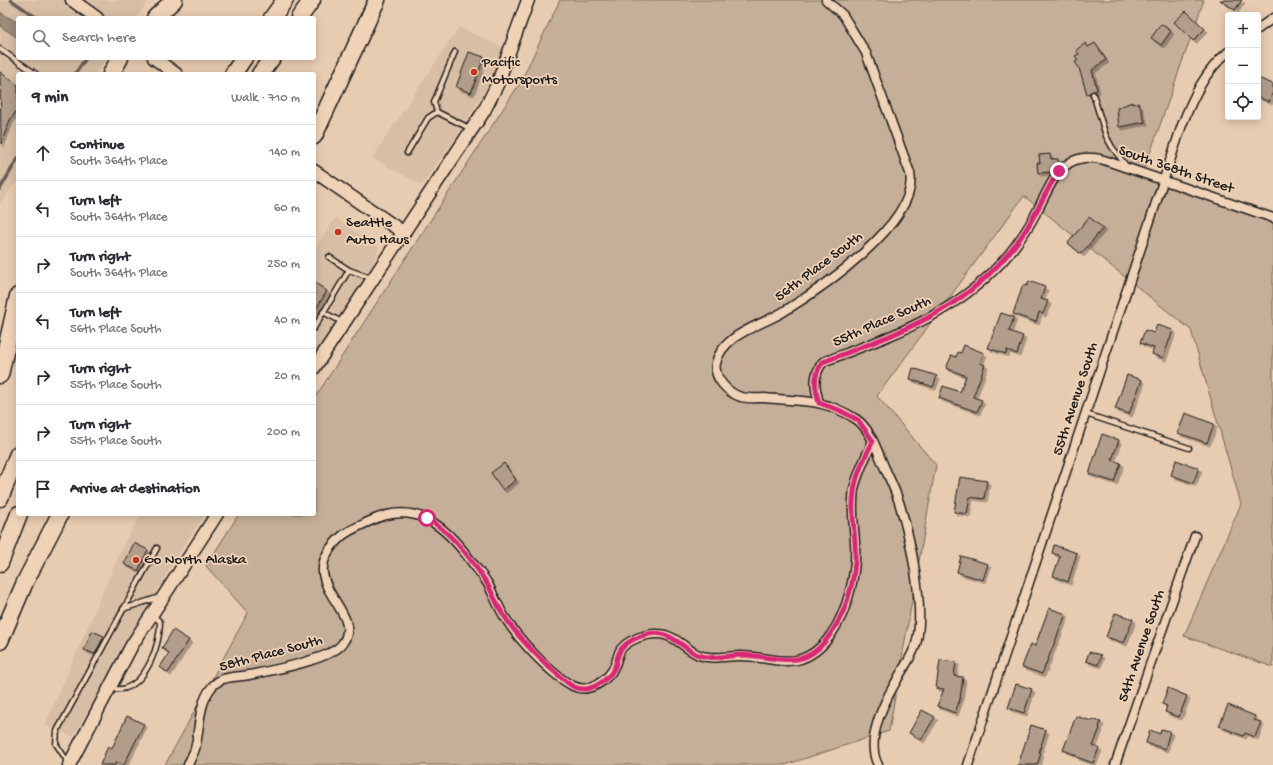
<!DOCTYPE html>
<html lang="en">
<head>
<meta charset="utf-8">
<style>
	body { margin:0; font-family:"Gochi Hand",sans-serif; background:#f7f7f7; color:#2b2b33 }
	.controls { position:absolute; right:12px; top:12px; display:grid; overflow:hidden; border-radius:4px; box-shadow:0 2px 10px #0003 }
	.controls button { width:36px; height:36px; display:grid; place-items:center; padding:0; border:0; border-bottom:1px solid #e1e1e2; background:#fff; color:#2b2b33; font:20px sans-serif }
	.stop { position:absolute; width:12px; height:12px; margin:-9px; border:3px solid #db2777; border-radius:50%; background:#fff }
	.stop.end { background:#db2777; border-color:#fff; box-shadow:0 1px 4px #0008 }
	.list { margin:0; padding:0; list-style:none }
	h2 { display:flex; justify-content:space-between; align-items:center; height:52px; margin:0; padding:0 16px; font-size:17px }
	h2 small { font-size:13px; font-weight:400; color:#7c7c81 }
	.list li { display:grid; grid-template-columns:26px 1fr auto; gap:12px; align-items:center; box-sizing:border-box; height:56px; padding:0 16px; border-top:1px solid #e1e1e2 }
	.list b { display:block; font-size:15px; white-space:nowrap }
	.list p { margin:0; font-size:13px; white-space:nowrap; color:#7c7c81 }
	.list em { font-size:13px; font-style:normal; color:#7c7c81 }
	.icon { flex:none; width:22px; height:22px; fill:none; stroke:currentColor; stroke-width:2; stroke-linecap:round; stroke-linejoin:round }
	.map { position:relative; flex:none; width:1273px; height:765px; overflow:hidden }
	.search { position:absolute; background:#fff; box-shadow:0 2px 10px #0003; left:16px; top:16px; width:300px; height:44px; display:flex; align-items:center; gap:10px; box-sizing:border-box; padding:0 14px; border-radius:4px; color:#7c7c81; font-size:15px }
	.panel { position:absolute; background:#fff; box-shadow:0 2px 10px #0003; left:16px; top:72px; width:300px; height:444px; border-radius:4px }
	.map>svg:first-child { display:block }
</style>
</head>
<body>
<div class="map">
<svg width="1273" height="765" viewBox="0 0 1273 765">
	<defs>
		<filter id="shadow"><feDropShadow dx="3" dy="3" stdDeviation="0" flood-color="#0004"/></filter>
	</defs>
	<rect width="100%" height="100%" fill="#e8ccb1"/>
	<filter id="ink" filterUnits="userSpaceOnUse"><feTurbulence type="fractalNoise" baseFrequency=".025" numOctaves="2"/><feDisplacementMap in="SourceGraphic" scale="8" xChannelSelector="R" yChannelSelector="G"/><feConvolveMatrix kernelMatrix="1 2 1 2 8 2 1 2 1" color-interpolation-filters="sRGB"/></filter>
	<g filter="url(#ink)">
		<g fill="#d8bea5">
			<polygon points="0,0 149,0 136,18 18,18 18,58 107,58 95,74 18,74 18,180 0,204"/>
			<polygon points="459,27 504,48 492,79 453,142 422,185 372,158"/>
			<polygon points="335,218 379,247 372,267 314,356 314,250"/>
			<polygon points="141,514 205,514 177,556 73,737 45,725 125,541"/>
		</g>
		<polygon fill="#c6af98" stroke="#71665a" points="560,0 1204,0 1143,173 1273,218 1273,667 1184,636 1241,504 1191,330 1024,196 877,396 936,465 889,731 785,765 165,765 248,613 206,566 239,514 314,514 314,399 520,83"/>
		<polygon fill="#9c8b79" stroke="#695f54" points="0,12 18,23 18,38 0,26"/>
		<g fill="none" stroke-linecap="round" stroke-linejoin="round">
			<g stroke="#695f54" stroke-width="3.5">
				<polyline points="11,0 37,18"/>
				<polyline points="75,74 86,58"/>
				<polyline points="0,189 18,158"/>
			</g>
		</g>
		<g fill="#b29d8a" stroke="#1c1c1c" filter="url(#shadow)">
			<polygon points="1220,0 1242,0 1235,10"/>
			<polygon points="1186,11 1205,29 1193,41 1174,22"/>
			<polygon points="1161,24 1171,31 1161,45 1151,38"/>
			<polygon points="1086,43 1088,47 1095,43 1106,60 1092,70 1097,90 1087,94 1079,68 1075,62 1078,60 1075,56 1079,54 1076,50"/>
			<polygon points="469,52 484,57 471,93 456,87"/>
			<polygon points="0,72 18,85 18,109 10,120 1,144"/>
			<polygon points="1258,78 1273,84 1273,92 1269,102 1258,97"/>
			<polygon points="1132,102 1132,104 1139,103 1145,122 1119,127 1117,108"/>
			<polygon points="1050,154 1051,159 1058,159 1059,165 1053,172 1038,173 1037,163 1040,163 1039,155"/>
			<polygon points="1089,217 1103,228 1081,254 1068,243"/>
			<polygon points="1029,281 1045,287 1041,299 1048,301 1043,314 1039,312 1036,322 1013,314 1023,285 1027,286"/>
			<polygon points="314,282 327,291 314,312"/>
			<polygon points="1001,313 1014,317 1009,331 1023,336 1017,354 1007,350 1006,354 988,348"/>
			<polygon points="1157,325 1173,330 1163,358 1152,354 1154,348 1140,343 1145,330 1154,333"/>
			<polygon points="964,345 984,353 980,363 985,365 973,397 982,400 977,412 939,398 943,386 960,392 966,376 946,368 952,355 956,357 958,352 961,353"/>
			<polygon points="913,368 937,376 933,387 910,379"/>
			<polygon points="1127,375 1142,380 1129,414 1115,409"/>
			<polygon points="1185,413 1214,424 1207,443 1178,433"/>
			<polygon points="1102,434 1119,440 1112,460 1121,463 1114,482 1089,474"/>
			<polygon points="1176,460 1199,468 1193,483 1171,475"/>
			<polygon points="504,463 516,480 503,490 491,473"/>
			<polygon points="960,477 987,481 984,499 970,497 967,514 954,512"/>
			<polygon points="134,543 148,550 138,571 124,564"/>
			<polygon points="1054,545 1077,553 1068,582 1053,576 1060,556 1052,553"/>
			<polygon points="961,556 988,564 983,580 957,572"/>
			<polygon points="1049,608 1066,614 1042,674 1022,667 1031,644 1035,646"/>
			<polygon points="1115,613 1133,619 1124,643 1106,637"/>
			<polygon points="173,630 189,640 168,673 160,667 169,653 162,648"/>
			<polygon points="92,631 104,636 95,654 84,650"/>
			<polygon points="1089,652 1101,655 1098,665 1086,661"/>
			<polygon points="940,660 956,662 954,676 963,677 960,699 955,713 937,706 944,689 936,688"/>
			<polygon points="1016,684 1032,689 1024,713 1008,708"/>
			<polygon points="1168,688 1187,696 1179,717 1165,712 1167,706 1162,704"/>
			<polygon points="1228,705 1255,716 1254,720 1261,722 1255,737 1245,733 1243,736 1219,726"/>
			<polygon points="922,710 935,717 921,740 909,733"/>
			<polygon points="127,716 144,724 124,765 116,762 115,765 100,765 108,746 112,748"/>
			<polygon points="1076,716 1091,721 1092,719 1101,722 1099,727 1100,728 1093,746 1099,748 1093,763 1076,757 1076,755 1063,750"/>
			<polygon points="1031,725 1046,730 1039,752 1041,753 1037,765 1018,765"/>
			<polygon points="1161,729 1170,731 1165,749 1146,743 1150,730 1160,734"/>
		</g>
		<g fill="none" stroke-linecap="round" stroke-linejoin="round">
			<defs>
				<g id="lane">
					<polyline points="0,49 36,74"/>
					<polyline points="1093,94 1106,136 1112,147 1127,167"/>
					<polyline points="437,112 434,102 455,52"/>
					<polyline points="407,153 428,118 437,112 471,129"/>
					<polyline points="329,257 349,270 371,278"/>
					<polyline points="323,312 342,322"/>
					<polyline points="314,328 349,270"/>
					<polyline points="1086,414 1189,448"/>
					<polyline points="123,609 160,597"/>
					<path d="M110 689C115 689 121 690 126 688 148 680 160 643 160 622L153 615"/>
					<polyline points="68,762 56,744 57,731 157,548"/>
				</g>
				<g id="street">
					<path d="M826 0 843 15 866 53 910 173C920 222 819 290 783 312 760 326 723 334 716 363 713 378 728 393 741 397 749 399 757 398 765 398 782 400 802 400 818 403 831 406 845 412 856 419 868 427 875 444 880 457 886 472 894 486 899 502 910 537 926 609 916 644 912 657 903 668 897 680 884 702 865 740 878 765"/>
					<polyline points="1258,29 1273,18"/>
					<path d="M819 403C815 388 812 376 823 362 893 335 959 314 1009 254 1020 240 1030 226 1037 211 1053 181 1062 149 1104 160L1273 218"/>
					<path d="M188 765C190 760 193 754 195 749 200 729 198 705 211 688 221 675 235 678 249 675 269 671 330 660 342 644 368 610 288 583 342 536 349 530 360 526 368 522 414 499 444 524 471 561 476 568 483 576 488 584 493 594 498 606 504 616 517 638 550 674 573 686 589 694 609 680 615 665 617 661 618 653 621 649 628 640 647 633 658 634 674 634 685 649 699 655 713 660 725 656 739 656 758 655 779 664 797 660 810 657 822 647 830 636 848 611 857 573 855 542 854 525 851 507 854 489 858 472 866 456 873 441"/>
					<path d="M968 765 1182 125C1193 97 1205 71 1228 52"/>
					<polyline points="1115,765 1195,536"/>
				</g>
				<g id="secondary">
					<polyline points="72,0 97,18"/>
					<polyline points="154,58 176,74"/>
					<polyline points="314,171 404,233"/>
					<polyline points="314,368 484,111 497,85 528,0"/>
					<polyline points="69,765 132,645 217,514"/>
				</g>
				<g id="highway">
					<polyline points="155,18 174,0"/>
					<polyline points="272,18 285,0"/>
					<polyline points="299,18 312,0"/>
					<polyline points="111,74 120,58"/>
					<polyline points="233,74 244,58"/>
					<polyline points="260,74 272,58"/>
					<polyline points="314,136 377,0"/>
					<polyline points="0,375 18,296"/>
					<polyline points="0,498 18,454"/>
					<polyline points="0,563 19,514"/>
					<polyline points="0,641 25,582 60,514"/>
				</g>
			</defs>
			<use href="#lane" stroke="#1c1c1c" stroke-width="7"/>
			<use href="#street" stroke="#1c1c1c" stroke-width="11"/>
			<use href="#secondary" stroke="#1c1c1c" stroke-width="15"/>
			<use href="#highway" stroke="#1c1c1c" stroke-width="19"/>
			<use href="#lane" stroke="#f0d3b7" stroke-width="4"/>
			<use href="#street" stroke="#f0d3b7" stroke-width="8"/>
			<use href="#secondary" stroke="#f0d3b7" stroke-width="12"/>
			<use href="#highway" stroke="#f0d3b7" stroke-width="16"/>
		</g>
	</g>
	<g fill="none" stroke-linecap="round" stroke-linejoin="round" filter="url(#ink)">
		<path stroke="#db2777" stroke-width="5" d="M427 518C451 533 471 558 486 582 493 593 497 606 505 617 517 636 532 651 548 666 556 673 565 682 574 687 589 694 607 681 614 669 617 663 617 653 622 648 630 639 649 631 662 634 675 637 684 648 696 654 712 661 727 655 743 655 783 657 807 673 833 630 849 606 857 572 855 543 854 526 851 509 854 492 856 474 865 457 873 441L858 420 839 410 819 403C815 388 812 376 823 362 903 331 972 309 1023 234 1037 214 1045 191 1059 171"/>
	</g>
	<g fill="#c8321e" stroke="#f0d3b7" stroke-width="1.5">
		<circle cx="474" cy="72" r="4"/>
		<circle cx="338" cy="232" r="4"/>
		<circle cx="136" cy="560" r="4"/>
	</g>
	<g text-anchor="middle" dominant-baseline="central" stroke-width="3.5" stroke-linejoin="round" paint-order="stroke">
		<g font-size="15" fill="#1c1c1c" stroke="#f0d3b7" text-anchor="start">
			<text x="482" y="63">Pacific<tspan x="482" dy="17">Motorsports</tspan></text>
			<text x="346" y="223">Seattle<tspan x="346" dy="17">Auto Haus</tspan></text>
			<text x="144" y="560">Go North Alaska</text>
		</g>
		<g font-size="15" fill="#1c1c1c" stroke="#f0d3b7">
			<text transform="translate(1176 170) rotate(19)">South 368th Street</text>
			<text transform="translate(819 267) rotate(-37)">56th Place South</text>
			<text transform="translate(882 322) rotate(-24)">55th Place South</text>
			<text transform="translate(1076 399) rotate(-72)">55th Avenue South</text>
			<text transform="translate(1142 646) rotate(-71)">54th Avenue South</text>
			<text transform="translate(271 654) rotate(-15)">58th Place South</text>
		</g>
	</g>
</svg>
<div class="controls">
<button>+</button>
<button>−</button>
<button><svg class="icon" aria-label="locate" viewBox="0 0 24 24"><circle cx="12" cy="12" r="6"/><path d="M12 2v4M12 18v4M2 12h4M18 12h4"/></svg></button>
</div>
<div class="stop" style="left:427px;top:518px"></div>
<div class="stop end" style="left:1059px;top:171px"></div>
<div class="search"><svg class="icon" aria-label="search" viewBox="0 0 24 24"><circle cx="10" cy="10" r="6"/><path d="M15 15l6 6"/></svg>Search here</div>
<section class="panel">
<h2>9 min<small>Walk · 710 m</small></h2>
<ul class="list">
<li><svg class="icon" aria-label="ahead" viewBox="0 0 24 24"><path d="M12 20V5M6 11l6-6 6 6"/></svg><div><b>Continue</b><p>South 364th Place</p></div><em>140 m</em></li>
<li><svg class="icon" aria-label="left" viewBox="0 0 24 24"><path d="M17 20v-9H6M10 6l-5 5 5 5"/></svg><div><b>Turn left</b><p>South 364th Place</p></div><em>60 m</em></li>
<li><svg class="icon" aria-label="right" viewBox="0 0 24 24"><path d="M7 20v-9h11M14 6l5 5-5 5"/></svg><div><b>Turn right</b><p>South 364th Place</p></div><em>250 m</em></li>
<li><svg class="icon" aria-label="left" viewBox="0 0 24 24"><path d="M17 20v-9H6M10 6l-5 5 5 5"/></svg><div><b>Turn left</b><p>56th Place South</p></div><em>40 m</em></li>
<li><svg class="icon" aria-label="right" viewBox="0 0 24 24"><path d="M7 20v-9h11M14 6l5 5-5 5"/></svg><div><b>Turn right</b><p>55th Place South</p></div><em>20 m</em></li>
<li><svg class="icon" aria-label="right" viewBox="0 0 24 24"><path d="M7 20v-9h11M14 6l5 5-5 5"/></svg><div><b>Turn right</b><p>55th Place South</p></div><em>200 m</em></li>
<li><svg class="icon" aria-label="arrive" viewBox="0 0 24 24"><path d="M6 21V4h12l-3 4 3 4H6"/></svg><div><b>Arrive at destination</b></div></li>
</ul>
</section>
</div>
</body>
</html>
